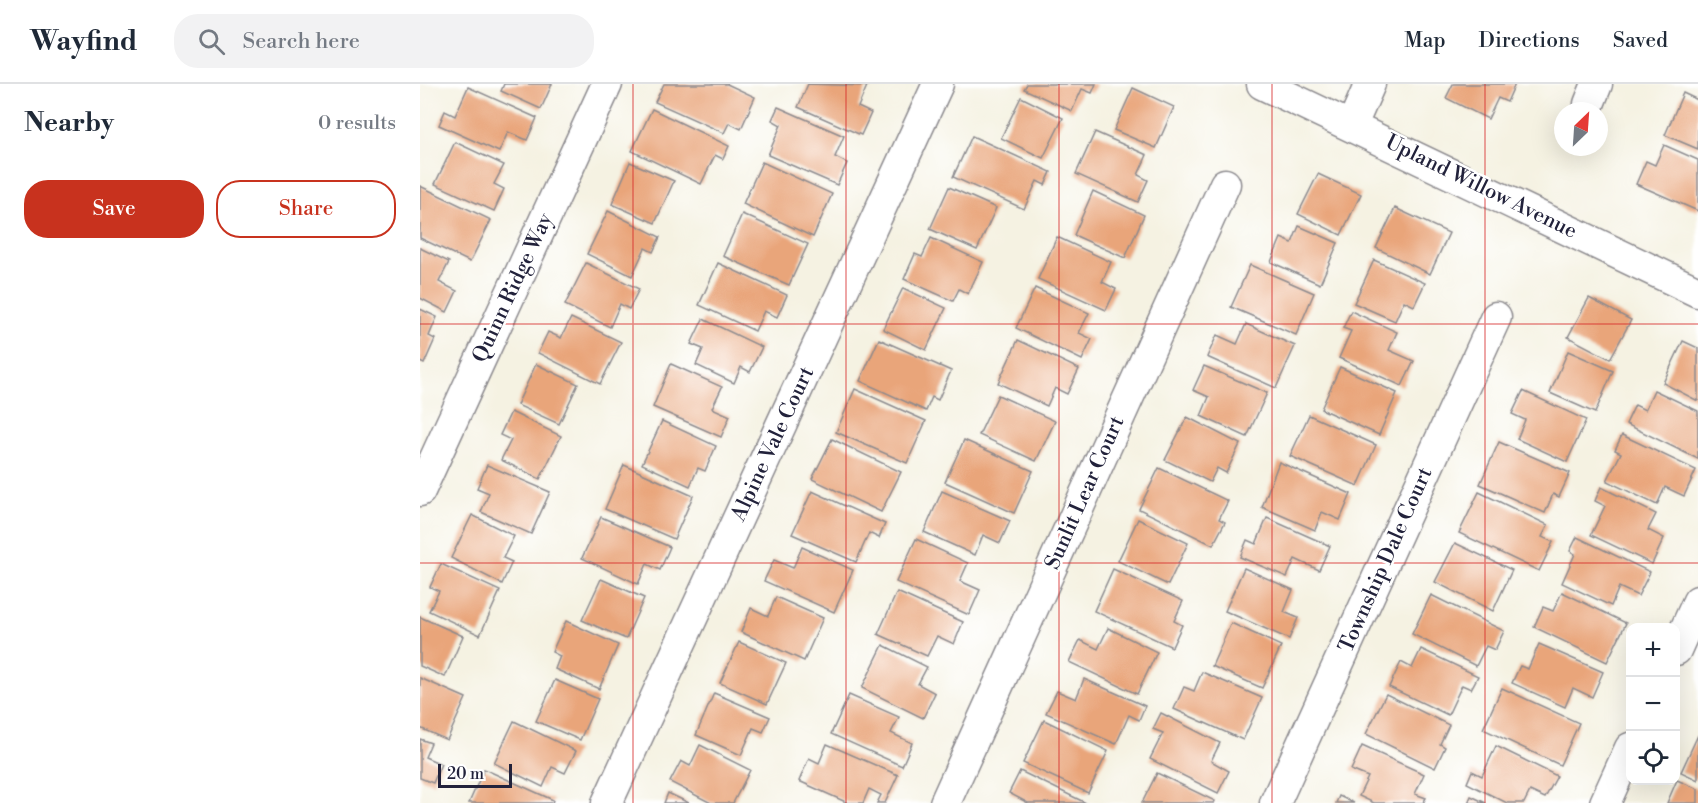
<!DOCTYPE html>
<html lang="en">
<head>
<meta charset="utf-8">
<style>
	body { margin:0; font-family:"Libre Bodoni",serif; background:#f2f2f3; color:#1f2937 }
	.controls { position:absolute; right:18px; bottom:18px; display:grid; overflow:hidden; border-radius:12px; box-shadow:0 6px 24px #0002 }
	.controls button { width:54px; height:54px; display:grid; place-items:center; padding:0; border:0; border-bottom:2px solid #e0e1e3; background:#fff; color:#1f2937; font:30px sans-serif }
	.compass { position:absolute; left:1134px; top:18px; width:54px; height:54px; border-radius:50%; background:#fff; box-shadow:0 6px 24px #0002; rotate:25deg }
	.scale { position:absolute; left:18px; bottom:15px; width:74px; box-sizing:border-box; padding-left:6px; border:3px solid #22223b; border-top:0; font-size:16px; line-height:21px; white-space:nowrap; color:#22223b; -webkit-text-stroke:4px #fff; paint-order:stroke }
	.list { margin:0; padding:0; list-style:none }
	h2 { display:flex; justify-content:space-between; align-items:center; height:78px; margin:0; padding:0 24px; font-size:26px }
	h2 small { font-size:20px; font-weight:400; color:#747a83 }
	.actions { display:flex; gap:12px; padding:18px 24px }
	.actions a { flex:1; padding:14px 0; border:2px solid #c8321e; border-radius:24px; text-align:center; font-size:21px; color:#c8321e }
	.actions .main { background:#c8321e; color:#fff }
	.icon { flex:none; width:33px; height:33px; fill:none; stroke:currentColor; stroke-width:2; stroke-linecap:round; stroke-linejoin:round }
	.map { position:relative; flex:none; width:1278px; height:719px; overflow:hidden }
	header { display:flex; align-items:center; gap:36px; box-sizing:border-box; height:84px; padding:0 30px; background:#fff; border-bottom:2px solid #e0e1e3 }
	header strong { font-size:28px }
	nav { display:flex; gap:33px; margin-inline-start:auto; font-size:21px }
	.search { width:420px; height:54px; background:#f2f2f3; display:flex; align-items:center; gap:15px; box-sizing:border-box; padding:0 21px; border-radius:24px; color:#747a83; font-size:22px }
	main { display:flex }
	aside { flex:1; background:#fff }
	.map>svg:first-child { display:block }
</style>
</head>
<body>
<header>
<strong>Wayfind</strong>
<div class="search"><svg class="icon" aria-label="search" viewBox="0 0 24 24"><circle cx="10" cy="10" r="6"/><path d="M15 15l6 6"/></svg>Search here</div>
<nav><a>Map</a><a>Directions</a><a>Saved</a></nav>
</header>
<main>
<aside>
<h2>Nearby<small>0 results</small></h2>
<ul class="list">
</ul>
<div class="actions"><a class="main">Save</a><a>Share</a></div>
</aside>
<div class="map">
<svg width="1278" height="719" viewBox="0 0 1278 719">
	<rect width="100%" height="100%" fill="#fff"/>
	<filter id="ink" filterUnits="userSpaceOnUse"><feTurbulence type="fractalNoise" baseFrequency=".0167" numOctaves="2"/><feDisplacementMap in="SourceGraphic" scale="12" xChannelSelector="R" yChannelSelector="G"/><feConvolveMatrix kernelMatrix="1 2 1 2 8 2 1 2 1" color-interpolation-filters="sRGB"/></filter>
	<filter id="wash" filterUnits="userSpaceOnUse"><feTurbulence type="fractalNoise" baseFrequency=".008" numOctaves="4" result="noise"/><feDisplacementMap in="SourceGraphic" scale="24" xChannelSelector="R" yChannelSelector="G"/><feGaussianBlur stdDeviation="1.35" result="paint"/><feColorMatrix in="noise" values="0 0 0 0 0 0 0 0 0 0 0 0 0 0 0 0 0 1.4 0 .05"/><feComposite in="paint" operator="in"/></filter>
	<g filter="url(#wash)">
		<rect width="100%" height="100%" fill="#f5f2e2"/>
		<g id="blocks">
			<g fill="#e9a57a">
				<polygon points="84,0 132,0 121,25 81,7"/>
				<polygon points="244,0 307,0 335,13 321,45 309,39 304,49 235,18"/>
				<polygon points="388,0 447,2 438,23 451,29 441,51 378,23"/>
				<polygon points="607,0 676,0 672,9 662,5 652,27 604,5"/>
				<polygon points="1033,0 1095,0 1087,18 1078,14 1068,35 1026,14"/>
				<polygon points="48,3 117,34 107,56 88,48 79,68 19,41 25,27 35,32"/>
				<polygon points="713,4 754,23 736,64 694,46"/>
				<polygon points="1263,9 1278,16 1278,65 1245,51"/>
				<polygon points="601,13 643,34 623,74 581,54"/>
				<polygon points="358,23 424,52 415,73 427,79 417,101 348,71 361,41 352,36"/>
				<polygon points="232,25 309,62 303,75 295,71 281,100 212,67"/>
				<polygon points="675,48 727,71 718,91 728,96 718,118 656,90"/>
				<polygon points="552,52 631,88 625,101 617,97 604,125 533,93"/>
				<polygon points="35,58 84,81 74,100 84,105 74,127 15,100"/>
				<polygon points="1244,61 1278,76 1278,127 1216,100 1226,77 1235,81"/>
				<polygon points="210,78 254,97 235,139 192,120"/>
				<polygon points="342,78 412,110 393,153 323,120"/>
				<polygon points="898,90 941,110 921,151 878,130"/>
				<polygon points="0,102 71,136 50,178 0,154"/>
				<polygon points="529,103 576,124 557,166 510,145"/>
				<polygon points="673,107 724,131 705,174 654,151"/>
				<polygon points="975,124 1029,149 1010,190 956,164"/>
				<polygon points="188,127 240,153 233,168 225,164 212,192 167,170"/>
				<polygon points="322,130 388,160 369,201 303,172"/>
				<polygon points="879,142 918,159 900,200 851,178 861,154 872,159"/>
				<polygon points="637,153 691,178 682,198 696,205 686,226 618,195"/>
				<polygon points="511,154 563,178 548,210 539,205 533,217 484,195 495,170 502,173"/>
				<polygon points="0,164 29,178 19,198 37,207 27,228 0,214"/>
				<polygon points="954,176 1005,199 994,222 984,217 975,237 934,219"/>
				<polygon points="166,179 219,205 209,225 200,220 190,243 145,221"/>
				<polygon points="298,179 367,211 357,233 344,227 335,247 279,221"/>
				<polygon points="830,181 894,209 876,251 811,223"/>
				<polygon points="483,204 526,224 506,266 463,245"/>
				<polygon points="615,204 669,229 659,249 672,255 662,276 596,244"/>
				<polygon points="1169,214 1211,236 1190,275 1148,253"/>
				<polygon points="0,225 17,233 9,252 15,255 4,280 0,278"/>
				<polygon points="931,227 977,248 969,266 994,277 982,302 919,274 931,247 923,244"/>
				<polygon points="151,234 201,258 180,300 118,269 128,248 141,254"/>
				<polygon points="283,235 342,263 330,288 321,283 314,299 276,281 283,265 271,260"/>
				<polygon points="826,240 875,262 856,304 787,273 797,251 817,260"/>
				<polygon points="459,255 531,287 518,316 512,313 506,327 440,297"/>
				<polygon points="598,256 659,285 647,310 635,304 627,322 578,299"/>
				<polygon points="1263,257 1278,264 1278,317 1243,299"/>
				<polygon points="1148,267 1193,287 1175,329 1130,309"/>
				<polygon points="116,280 158,300 139,340 97,321"/>
				<polygon points="251,280 302,303 292,324 310,332 301,353 233,323"/>
				<polygon points="784,282 847,309 827,353 781,332 789,313 773,306"/>
				<polygon points="920,283 977,309 959,351 901,325"/>
				<polygon points="435,305 506,337 487,379 416,348"/>
				<polygon points="1234,306 1278,327 1278,375 1206,340 1215,321 1225,326"/>
				<polygon points="1103,307 1166,336 1147,378 1097,355 1105,336 1092,330"/>
				<polygon points="578,311 635,337 616,377 559,351"/>
				<polygon points="91,328 141,352 120,395 81,376 91,356 80,351"/>
				<polygon points="889,331 956,361 938,402 870,372"/>
				<polygon points="767,333 820,360 806,389 797,384 790,398 745,376"/>
				<polygon points="242,337 296,362 285,387 278,384 270,402 222,380"/>
				<polygon points="1202,351 1276,386 1264,412 1245,403 1237,421 1187,397 1201,369 1195,366"/>
				<polygon points="412,355 481,388 461,428 392,395"/>
				<polygon points="544,356 613,387 594,429 525,398"/>
				<polygon points="1079,358 1150,389 1139,413 1133,410 1125,429 1060,400"/>
				<polygon points="859,378 931,410 920,436 902,428 895,446 842,423"/>
				<polygon points="67,381 130,408 111,450 61,428 69,409 57,404"/>
				<polygon points="204,381 273,412 254,455 185,425"/>
				<polygon points="739,384 808,417 799,435 805,438 793,461 719,425"/>
				<polygon points="1181,403 1236,430 1228,446 1244,454 1232,480 1171,451 1185,422 1175,417"/>
				<polygon points="392,407 465,440 459,454 449,449 436,478 372,450"/>
				<polygon points="522,407 590,437 580,459 563,451 555,471 504,448"/>
				<polygon points="1059,408 1128,441 1122,453 1133,458 1119,487 1039,449"/>
				<polygon points="52,431 94,452 83,474 92,478 82,500 31,474"/>
				<polygon points="181,433 250,463 240,486 227,480 218,500 162,474"/>
				<polygon points="847,434 910,462 899,486 875,475 867,493 820,473 827,456 836,460"/>
				<polygon points="718,435 768,459 748,501 698,477"/>
				<polygon points="1157,453 1230,488 1218,512 1199,503 1191,522 1142,499 1155,470 1150,467"/>
				<polygon points="496,455 548,479 540,497 560,506 549,531 476,498"/>
				<polygon points="1035,459 1092,486 1073,527 1015,498"/>
				<polygon points="382,463 433,486 414,528 344,497 354,476 373,484"/>
				<polygon points="21,480 80,507 60,551 9,527 19,507 10,503"/>
				<polygon points="824,484 873,506 864,528 878,534 869,555 805,527"/>
				<polygon points="693,485 763,517 754,537 762,541 752,563 674,527"/>
				<polygon points="181,495 224,514 206,555 162,536"/>
				<polygon points="477,508 543,538 534,560 517,552 507,572 458,550"/>
				<polygon points="1142,508 1206,539 1187,578 1114,543 1123,523 1133,527"/>
				<polygon points="1011,511 1084,547 1075,566 1066,562 1056,582 992,550"/>
				<polygon points="356,513 403,534 384,577 321,548 331,524 348,532"/>
				<polygon points="0,533 43,552 25,593 0,582"/>
				<polygon points="146,537 198,561 179,605 135,585 140,572 132,568"/>
				<polygon points="811,539 861,562 842,604 792,582"/>
				<polygon points="688,544 737,568 717,610 649,578 660,556 678,565"/>
				<polygon points="319,558 366,579 347,620 300,599"/>
				<polygon points="1119,560 1183,588 1172,613 1153,604 1145,623 1092,599 1100,582 1108,585"/>
				<polygon points="463,561 507,583 498,600 515,609 503,634 442,604"/>
				<polygon points="1001,565 1058,592 1051,605 1042,601 1028,631 969,603 981,578 992,584"/>
				<polygon points="782,588 842,614 823,656 754,625 764,603 774,607"/>
				<polygon points="0,594 46,614 27,656 0,644"/>
				<polygon points="664,595 725,622 719,636 709,631 696,660 626,629 637,607 656,615"/>
				<polygon points="135,596 178,615 160,656 116,637"/>
				<polygon points="1082,604 1159,639 1140,681 1063,645"/>
				<polygon points="294,609 350,633 343,648 333,644 321,671 276,651"/>
				<polygon points="966,610 1029,641 1020,660 1025,663 1015,684 946,650"/>
				<polygon points="429,611 479,633 471,649 492,659 482,682 411,650"/>
				<polygon points="741,629 800,659 791,677 809,687 798,709 730,675 743,649 733,645"/>
				<polygon points="624,636 688,667 668,709 603,679"/>
				<polygon points="94,637 156,667 145,689 132,683 123,703 74,679"/>
				<polygon points="1278,651 1278,696 1261,688"/>
				<polygon points="0,655 11,659 5,673 21,680 13,699 0,694"/>
				<polygon points="407,660 478,691 465,719 457,719 461,711 449,705 443,719 428,719 379,697 389,674 399,679"/>
				<polygon points="280,661 330,686 313,719 291,719 250,698 261,677 270,682"/>
				<polygon points="942,662 1004,690 995,710 1006,714 1003,719 954,719 939,712 948,693 931,686"/>
				<polygon points="1076,662 1137,692 1125,714 1110,707 1104,719 1087,719 1047,699 1052,687 1062,692"/>
				<polygon points="64,685 133,716 132,719 49,719"/>
				<polygon points="600,687 666,719 608,719 589,709"/>
				<polygon points="737,689 795,717 794,719 722,719"/>
				<polygon points="1257,696 1278,705 1278,719 1247,719"/>
				<polygon points="248,709 269,719 244,719"/>
				<polygon points="919,712 934,719 916,719"/>
				<polygon points="1051,712 1066,719 1048,719"/>
			</g>
		</g>
	</g>
	<g filter="url(#ink)">
		<use href="#blocks" fill-opacity="0" stroke="#8c8a8e" stroke-width="1.5"/>
		<g fill="none" stroke-linecap="round" stroke-linejoin="round">
			<defs>
				<g id="minor">
					<polyline points="842,0 1278,208"/>
					<polyline points="1169,20 1177,0"/>
					<polyline points="932,41 950,0"/>
					<polyline points="0,407 187,0"/>
					<polyline points="1256,566 1278,517"/>
					<polyline points="187,719 518,0"/>
					<polyline points="525,719 805,100"/>
					<polyline points="855,719 1076,233"/>
					<polyline points="1185,719 1210,664"/>
				</g>
			</defs>
			<use href="#minor" stroke="#8c8a8e" stroke-width="33"/>
			<use href="#minor" stroke="#fff" stroke-width="30"/>
		</g>
	</g>
	<path fill="none" stroke="#d62828" stroke-width="1.5" stroke-opacity="0.55" d="M213 0V719M426 0V719M639 0V719M852 0V719M1065 0V719M0 240H1278M0 479H1278"/>
	<g text-anchor="middle" dominant-baseline="central" stroke-width="5" stroke-linejoin="round" paint-order="stroke">
		<g font-size="21" fill="#22223b" stroke="#fff">
			<text transform="translate(1061 103) rotate(26)">Upland Willow Avenue</text>
			<text transform="translate(93 204) rotate(-65)">Quinn Ridge Way</text>
			<text transform="translate(353 360) rotate(-65)">Alpine Vale Court</text>
			<text transform="translate(665 409) rotate(-66)">Sunlit Lear Court</text>
			<text transform="translate(966 476) rotate(-66)">Township Dale Court</text>
		</g>
	</g>
</svg>
<div class="controls">
<button>+</button>
<button>−</button>
<button><svg class="icon" aria-label="locate" viewBox="0 0 24 24"><circle cx="12" cy="12" r="6"/><path d="M12 2v4M12 18v4M2 12h4M18 12h4"/></svg></button>
</div>
<svg class="compass" viewBox="-18 -18 36 36"><path d="M0-13l5 13h-10z" fill="#e53935"/><path d="M0 13l5-13h-10z" fill="#747a83"/></svg>
<div class="scale">20 m</div>
</div>
</main>
</body>
</html>
